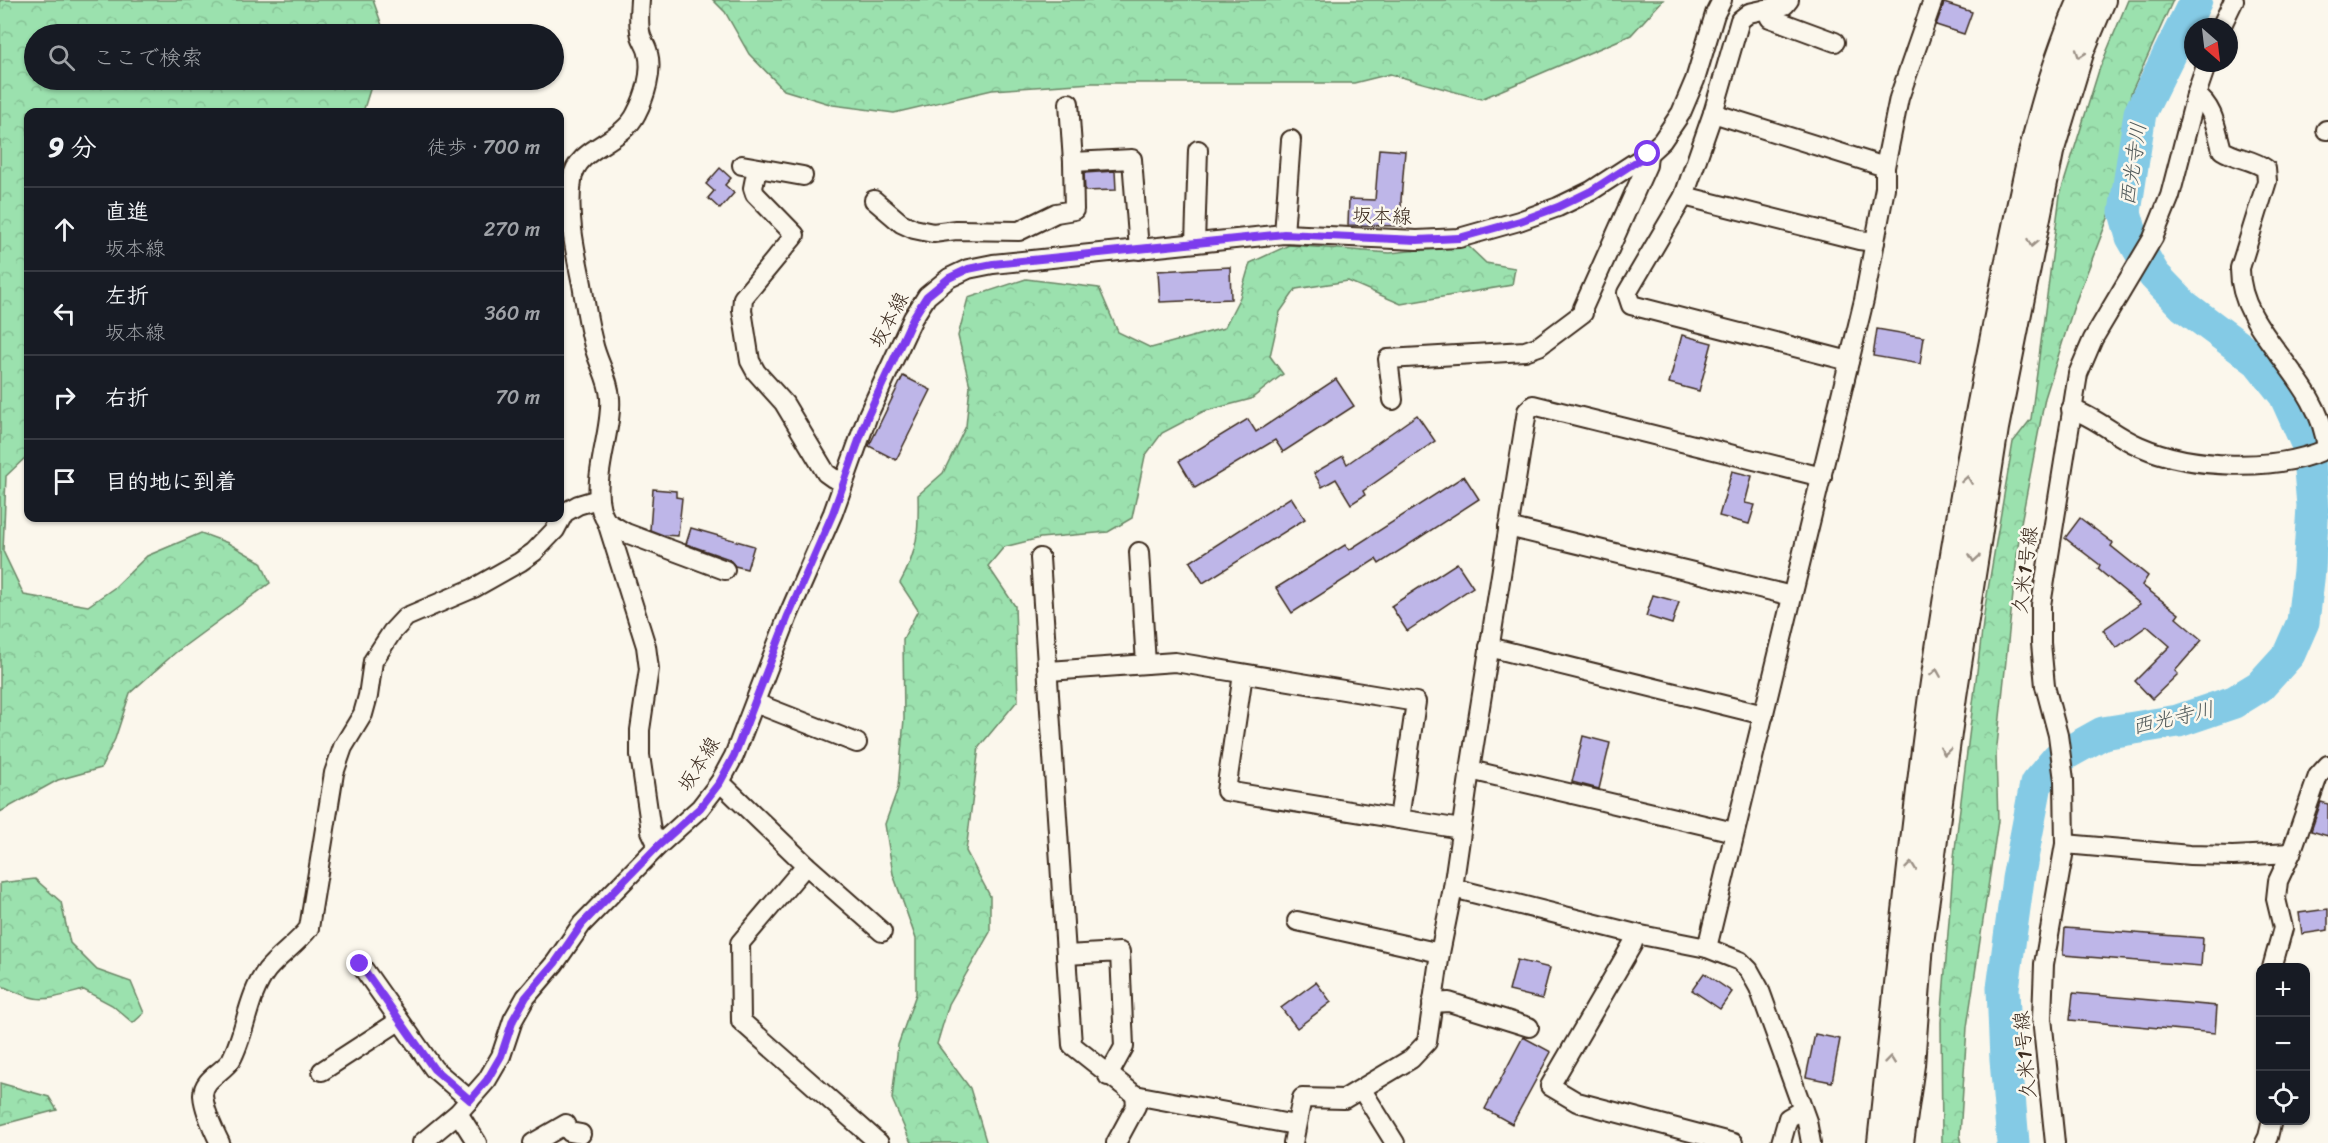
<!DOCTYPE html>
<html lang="ja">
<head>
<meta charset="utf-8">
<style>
	body { margin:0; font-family:Sriracha,"Klee One",sans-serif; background:#20242c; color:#f1f3f6 }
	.controls { position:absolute; right:18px; bottom:18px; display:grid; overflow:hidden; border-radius:12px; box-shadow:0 2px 4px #0004 }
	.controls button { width:54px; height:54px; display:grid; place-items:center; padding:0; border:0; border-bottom:2px solid #363941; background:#171b24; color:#f1f3f6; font:30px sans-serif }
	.compass { position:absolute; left:2184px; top:18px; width:54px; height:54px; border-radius:50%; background:#171b24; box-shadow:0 2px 4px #0004; rotate:152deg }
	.stop { position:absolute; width:18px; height:18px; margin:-14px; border:4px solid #7c3aed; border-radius:50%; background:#fff }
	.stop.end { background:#7c3aed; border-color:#fff; box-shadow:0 2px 6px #0008 }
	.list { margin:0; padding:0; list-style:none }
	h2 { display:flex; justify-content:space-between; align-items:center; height:78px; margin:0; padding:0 24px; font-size:26px }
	h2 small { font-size:20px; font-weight:400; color:#9ea1a6 }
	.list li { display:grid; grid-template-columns:39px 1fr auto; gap:18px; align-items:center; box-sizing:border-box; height:84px; padding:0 24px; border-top:2px solid #363941 }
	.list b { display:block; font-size:22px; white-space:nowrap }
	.list p { margin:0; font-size:20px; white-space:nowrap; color:#9ea1a6 }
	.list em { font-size:20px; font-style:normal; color:#9ea1a6 }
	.icon { flex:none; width:33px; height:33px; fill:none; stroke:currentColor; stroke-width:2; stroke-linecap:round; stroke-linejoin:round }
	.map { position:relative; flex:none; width:2328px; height:1143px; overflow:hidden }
	.search { position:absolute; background:#171b24; box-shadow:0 2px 4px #0004; left:24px; top:24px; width:540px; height:66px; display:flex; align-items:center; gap:15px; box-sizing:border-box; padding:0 21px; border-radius:33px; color:#9ea1a6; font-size:22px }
	.panel { position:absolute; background:#171b24; box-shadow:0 2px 4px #0004; left:24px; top:108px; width:540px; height:414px; border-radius:12px }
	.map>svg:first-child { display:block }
</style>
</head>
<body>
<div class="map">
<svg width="2328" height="1143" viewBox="0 0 2328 1143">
	<defs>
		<pattern id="forest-crowns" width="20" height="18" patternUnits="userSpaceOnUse" patternTransform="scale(1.5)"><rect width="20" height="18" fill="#9be1ae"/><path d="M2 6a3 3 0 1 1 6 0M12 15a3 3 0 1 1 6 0" fill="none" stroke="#86c195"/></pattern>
	</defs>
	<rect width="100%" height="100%" fill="#fbf7ec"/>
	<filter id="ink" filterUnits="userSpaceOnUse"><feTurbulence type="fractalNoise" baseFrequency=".0167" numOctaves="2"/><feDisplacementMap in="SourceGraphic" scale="12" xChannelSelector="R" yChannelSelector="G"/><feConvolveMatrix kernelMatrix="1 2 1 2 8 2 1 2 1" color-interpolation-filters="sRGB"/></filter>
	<g filter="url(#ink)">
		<g fill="url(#forest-crowns)" stroke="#6b8666" stroke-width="1.5">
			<polygon points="0,0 373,0 385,34 34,34 34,80 373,80 363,112 28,112 28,455 6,476 3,551 24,595 88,606 114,588 147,556 201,533 228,543 261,562 270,583 175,653 130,693 115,739 101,768 58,780 0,812"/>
			<polygon points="713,0 1663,0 1631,35 1481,99 1390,74 1354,83 1092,83 992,90 894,113 833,105 784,90 749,54 725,12"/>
			<polygon points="2128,0 2173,0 2131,93 2110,213 2074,306 2045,398 2020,528 1996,755 1998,821 1967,1027 1960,1135 1962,1143 1942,1143 1941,1022 1954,857 1985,607 2013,442 2031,419 2060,195 2099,70"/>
			<path d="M1289 245 1390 253 1467 245 1486 263 1515 268 1512 285 1401 304 1348 281 1296 289 1280 312 1270 356 1283 374 1251 399 1202 412 1162 433 1145 456 1132 518 1108 532 1040 538 1004 547 988 566 1015 606 1018 700 979 747 966 851 990 896V932L949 1004 937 1044 970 1088 986 1141V1143H911L892 1099 898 1045 916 994V939L893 874 885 824 898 788 904 719 903 639 918 610 900 583C918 551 919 531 918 495L943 473 966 426 970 386 958 336 968 298 1026 279 1099 288 1118 332 1151 348 1224 328 1240 297 1250 263Z"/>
			<path d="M35 879 61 902 70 943 97 970 131 982 144 1013 133 1023 112 1005 84 990C42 1001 40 1004 0 985V883Z"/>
			<polygon points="0,1083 49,1097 57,1110 0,1125"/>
		</g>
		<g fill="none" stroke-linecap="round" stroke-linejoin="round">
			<polyline stroke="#84cae5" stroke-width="33" points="2013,1143 2006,1060 2003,988 2018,879 2036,784 2058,758 2103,733 2178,721 2234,702 2260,686 2289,654 2303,622 2309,571 2313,506 2308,446 2285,395 2258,361 2184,306 2154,275 2132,237 2125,212 2140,113 2196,0"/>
		</g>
		<g fill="#beb6e8" stroke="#3b2a1e" stroke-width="1.5">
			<polygon points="1944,3 1972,12 1964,34 1936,25"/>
			<polygon points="1379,149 1405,151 1401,200 1402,226 1348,225 1349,199 1375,200"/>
			<polygon points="720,168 731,178 725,185 734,193 720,209 708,198 714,191 706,184"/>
			<polygon points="1115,171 1116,190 1085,191 1084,173"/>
			<polygon points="1230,267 1231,299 1160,302 1158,271"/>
			<polygon points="1877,329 1924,337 1920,364 1873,356"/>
			<polygon points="1682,335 1712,343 1699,391 1669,383"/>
			<polygon points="903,376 931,390 896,460 869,446"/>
			<polygon points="1336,379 1354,406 1283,452 1275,440 1195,488 1179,461 1248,419 1256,432"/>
			<polygon points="1417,415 1435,441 1363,491 1365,495 1351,504 1336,479 1322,487 1314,473 1343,456 1347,464"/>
			<polygon points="1732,471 1752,476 1745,503 1755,505 1749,524 1719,516"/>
			<polygon points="1464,476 1479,499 1379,564 1376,559 1292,613 1276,588 1345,545 1349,550"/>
			<polygon points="653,489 676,491 676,497 682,498 678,536 663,535 650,530"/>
			<polygon points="1291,497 1305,519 1203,583 1190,562"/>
			<polygon points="2080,518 2113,543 2111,546 2148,576 2142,585 2179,614 2176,618 2202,640 2175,671 2178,674 2152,699 2135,681 2170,646 2147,626 2116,648 2103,630 2140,604 2098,569 2100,565 2065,538"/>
			<polygon points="691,528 754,546 747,569 735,566 729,559 686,544"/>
			<polygon points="1457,563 1473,587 1407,631 1391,606"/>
			<polygon points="1653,595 1679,602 1672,624 1646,616"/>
			<polygon points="1583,736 1610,743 1599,789 1572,782"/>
			<polygon points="2321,802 2328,804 2328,836 2311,831"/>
			<polygon points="2328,909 2328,930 2302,934 2299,913"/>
			<polygon points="2065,928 2203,938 2201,966 2063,955"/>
			<polygon points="1517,960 1550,968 1542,999 1509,991"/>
			<polygon points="1704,973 1732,992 1720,1009 1692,990"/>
			<polygon points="1316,982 1331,1002 1297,1028 1281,1008"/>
			<polygon points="2073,993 2217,1006 2215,1033 2070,1020"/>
			<polygon points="1815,1034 1840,1039 1832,1082 1806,1077"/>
			<polygon points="1523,1037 1551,1052 1512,1124 1485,1109"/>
		</g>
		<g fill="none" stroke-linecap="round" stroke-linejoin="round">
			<defs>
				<g id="minor">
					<path d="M640 0C639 12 638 25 641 36 643 42 647 47 648 53 653 72 645 97 636 114 622 143 576 147 572 180 567 216 575 250 582 284 585 303 588 323 593 342 597 362 609 378 610 398 613 435 585 491 607 522L626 533 725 570"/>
					<polyline points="1789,0 1785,5 1749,13 1740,20 1713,113 1684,196 1627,293 1631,305 1849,361"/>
					<polyline points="1766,9 1770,18 1835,42"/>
					<polyline points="2221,27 2234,0"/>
					<polyline points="1713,113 1885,167"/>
					<polyline points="2326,130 2328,130"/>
					<polyline points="1073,162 1132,159 1139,250"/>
					<polyline points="742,165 803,176"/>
					<polyline points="757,168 753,188 755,194 795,235 743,298 742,310 750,361 756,372 784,403 826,473 833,478 843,481"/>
					<polyline points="1684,196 1859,240 1875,242"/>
					<polyline points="874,200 901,223 914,229 933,233 956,230 1019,231 1056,213 1074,210 1073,162 1069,103"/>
					<polyline points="1284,234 1291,140"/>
					<polyline points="1195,243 1198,150"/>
					<polyline points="1393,400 1388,359 1525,351 1539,346 1583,313 1583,308 1647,165 1648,154"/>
					<path d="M2071 409C2096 417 2115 436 2139 446 2191 469 2275 472 2327 449 2320 376 2239 335 2240 268L2267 181 2266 169C2253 159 2236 159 2222 150 2216 129 2214 107 2196 95"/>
					<polyline points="607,522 646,646 649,669 640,730 640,755 651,831 658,846"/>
					<polyline points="1508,527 1792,596"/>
					<polyline points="1139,552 1146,664"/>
					<polyline points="1040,558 1072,1045 1135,1095 1295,1125"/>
					<polyline points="1489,647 1764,715"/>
					<polyline points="1049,671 1175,662 1416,702 1399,819"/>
					<polyline points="1243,674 1226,791 1461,829"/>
					<polyline points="755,703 857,743"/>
					<polyline points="1470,770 1734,832"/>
					<polyline points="720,782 806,865 882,932"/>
					<polyline points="2065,844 2190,855 2233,856 2291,853"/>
					<polyline points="806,865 740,943 741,1021 879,1143"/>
					<polyline points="1453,888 1636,934 1707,948 1740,961 1749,970 1759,988 1807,1121 1811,1143"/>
					<polyline points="1297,921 1440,953"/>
					<polyline points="1636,934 1632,945 1550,1086 1577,1102 1733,1143"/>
					<polyline points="1707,948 1864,300 1885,188 1885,167 1899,98 1933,0"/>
					<polyline points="1066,955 1120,952 1124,1047 1108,1076"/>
					<polyline points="360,964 434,1069 470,1100"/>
					<polyline points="2272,968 2283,928 2276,899 2278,881 2291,853 2318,776 2328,765"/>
					<polyline points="1432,1003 1449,1002 1529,1027"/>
					<polyline points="322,1071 399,1021"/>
					<polyline points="1362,1090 1395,1143"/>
					<polyline points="458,1113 477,1143"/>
					<path d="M220 1143C214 1131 204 1109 203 1095 203 1079 223 1072 231 1060 246 1033 247 996 267 970 279 955 297 944 309 928L334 773 343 747 363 714 368 696 373 661 392 632 406 617 474 588 520 562 534 552 555 530 564 513 578 505 598 499"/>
					<polyline points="422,1143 458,1113 487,1080 501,1056 513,1020 526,997 555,963 582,924 658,846 700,808 720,782 734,756 788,616 833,513 868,415 913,318 927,296 949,278 968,269 993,264 1284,234 1417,240 1459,238 1519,221 1558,207 1591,191 1648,154 1662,141 1681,113 1695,80 1715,14 1722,0"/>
					<polyline points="533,1143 566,1124 570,1132 581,1134"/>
					<polyline points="1116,1143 1136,1106 1135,1095"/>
					<polyline points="1293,1143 1302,1098 1344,1099 1411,1059 1427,1042 1440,953 1453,888 1470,770 1527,411 1533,405 1822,477"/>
					<polyline points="1781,1143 1788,1118 1802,1110"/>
					<polyline points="2055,1143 2042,1018 2044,964 2065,844 2064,780 2058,735 2045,686 2041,643 2041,605 2078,374 2093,339 2153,238 2170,196 2196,95 2207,63"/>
					<polyline points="2265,1143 2268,1137 2272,1120"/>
				</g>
				<g id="highway">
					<path d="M1881 1143C1897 994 1912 844 1932 696 1950 571 1972 445 1997 321 2019 213 2037 102 2082 0"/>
					<polyline points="1900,1143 1911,1065 1920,943 1953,696 1995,428 2050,152 2081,50 2102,0"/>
				</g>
			</defs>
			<use href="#minor" stroke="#3b2a1e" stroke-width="22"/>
			<use href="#highway" stroke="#3b2a1e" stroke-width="30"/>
			<use href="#minor" stroke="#fbf7ec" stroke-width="18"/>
			<use href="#highway" stroke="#fbf7ec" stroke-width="26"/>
		</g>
		<defs><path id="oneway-chevron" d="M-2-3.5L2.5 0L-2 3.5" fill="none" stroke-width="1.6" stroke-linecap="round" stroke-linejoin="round" transform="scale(1.5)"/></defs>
		<g stroke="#9b9085">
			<use href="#oneway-chevron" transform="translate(2080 54) rotate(109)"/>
			<use href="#oneway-chevron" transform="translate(2032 243) rotate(101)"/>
			<use href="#oneway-chevron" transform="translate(1967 480) rotate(-81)"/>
			<use href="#oneway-chevron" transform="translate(1974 558) rotate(99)"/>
			<use href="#oneway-chevron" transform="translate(1936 673) rotate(-81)"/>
			<use href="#oneway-chevron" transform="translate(1945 751) rotate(98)"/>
			<use href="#oneway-chevron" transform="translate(1911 866) rotate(-83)"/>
			<use href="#oneway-chevron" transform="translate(1890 1060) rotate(-84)"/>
		</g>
	</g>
	<g fill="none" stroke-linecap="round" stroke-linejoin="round" filter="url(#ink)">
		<polyline stroke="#7c3aed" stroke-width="8" points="360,964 434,1069 470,1100 487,1080 501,1056 513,1020 526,997 555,963 582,924 658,846 700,808 720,782 734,756 788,616 833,513 868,415 913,318 927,296 949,278 968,269 993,264 1284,234 1417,240 1459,238 1520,221 1558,207 1591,191 1648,154"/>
	</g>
	<g text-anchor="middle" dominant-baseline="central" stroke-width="5" stroke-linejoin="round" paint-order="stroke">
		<g font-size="20" fill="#3b2a1e" stroke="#fbf7ec">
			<text transform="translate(1382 216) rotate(2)">坂本線</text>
			<text transform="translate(889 320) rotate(-62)">坂本線</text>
			<text transform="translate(2025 570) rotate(-83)">久米1号線</text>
			<text transform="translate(699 764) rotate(-58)">坂本線</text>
			<text transform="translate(2025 1055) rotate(-95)">久米1号線</text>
		</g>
		<g font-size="21" font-style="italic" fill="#515a5a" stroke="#fbf7ec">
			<text transform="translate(2133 164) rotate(-82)">西光寺川</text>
			<text transform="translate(2173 718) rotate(-13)">西光寺川</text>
		</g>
	</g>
</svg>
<div class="controls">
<button>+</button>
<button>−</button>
<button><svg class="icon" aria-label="locate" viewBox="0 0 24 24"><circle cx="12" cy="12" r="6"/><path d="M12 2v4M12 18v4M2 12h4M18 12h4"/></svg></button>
</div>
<svg class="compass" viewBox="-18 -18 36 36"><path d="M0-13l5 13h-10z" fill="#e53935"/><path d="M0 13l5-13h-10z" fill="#9ea1a6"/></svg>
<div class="stop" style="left:1648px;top:154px"></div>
<div class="stop end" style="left:360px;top:964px"></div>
<div class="search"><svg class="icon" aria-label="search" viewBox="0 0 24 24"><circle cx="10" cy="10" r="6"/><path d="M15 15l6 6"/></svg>ここで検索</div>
<section class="panel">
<h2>9 分<small>徒歩 · 700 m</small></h2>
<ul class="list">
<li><svg class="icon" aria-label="ahead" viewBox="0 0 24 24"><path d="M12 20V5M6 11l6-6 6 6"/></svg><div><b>直進</b><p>坂本線</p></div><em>270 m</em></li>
<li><svg class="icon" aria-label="left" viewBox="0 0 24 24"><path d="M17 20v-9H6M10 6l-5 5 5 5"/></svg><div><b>左折</b><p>坂本線</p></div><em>360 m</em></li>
<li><svg class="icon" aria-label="right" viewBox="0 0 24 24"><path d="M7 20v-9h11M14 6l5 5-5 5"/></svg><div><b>右折</b></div><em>70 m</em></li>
<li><svg class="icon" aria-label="arrive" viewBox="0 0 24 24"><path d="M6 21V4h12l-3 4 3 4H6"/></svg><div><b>目的地に到着</b></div></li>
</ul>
</section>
</div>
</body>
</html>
